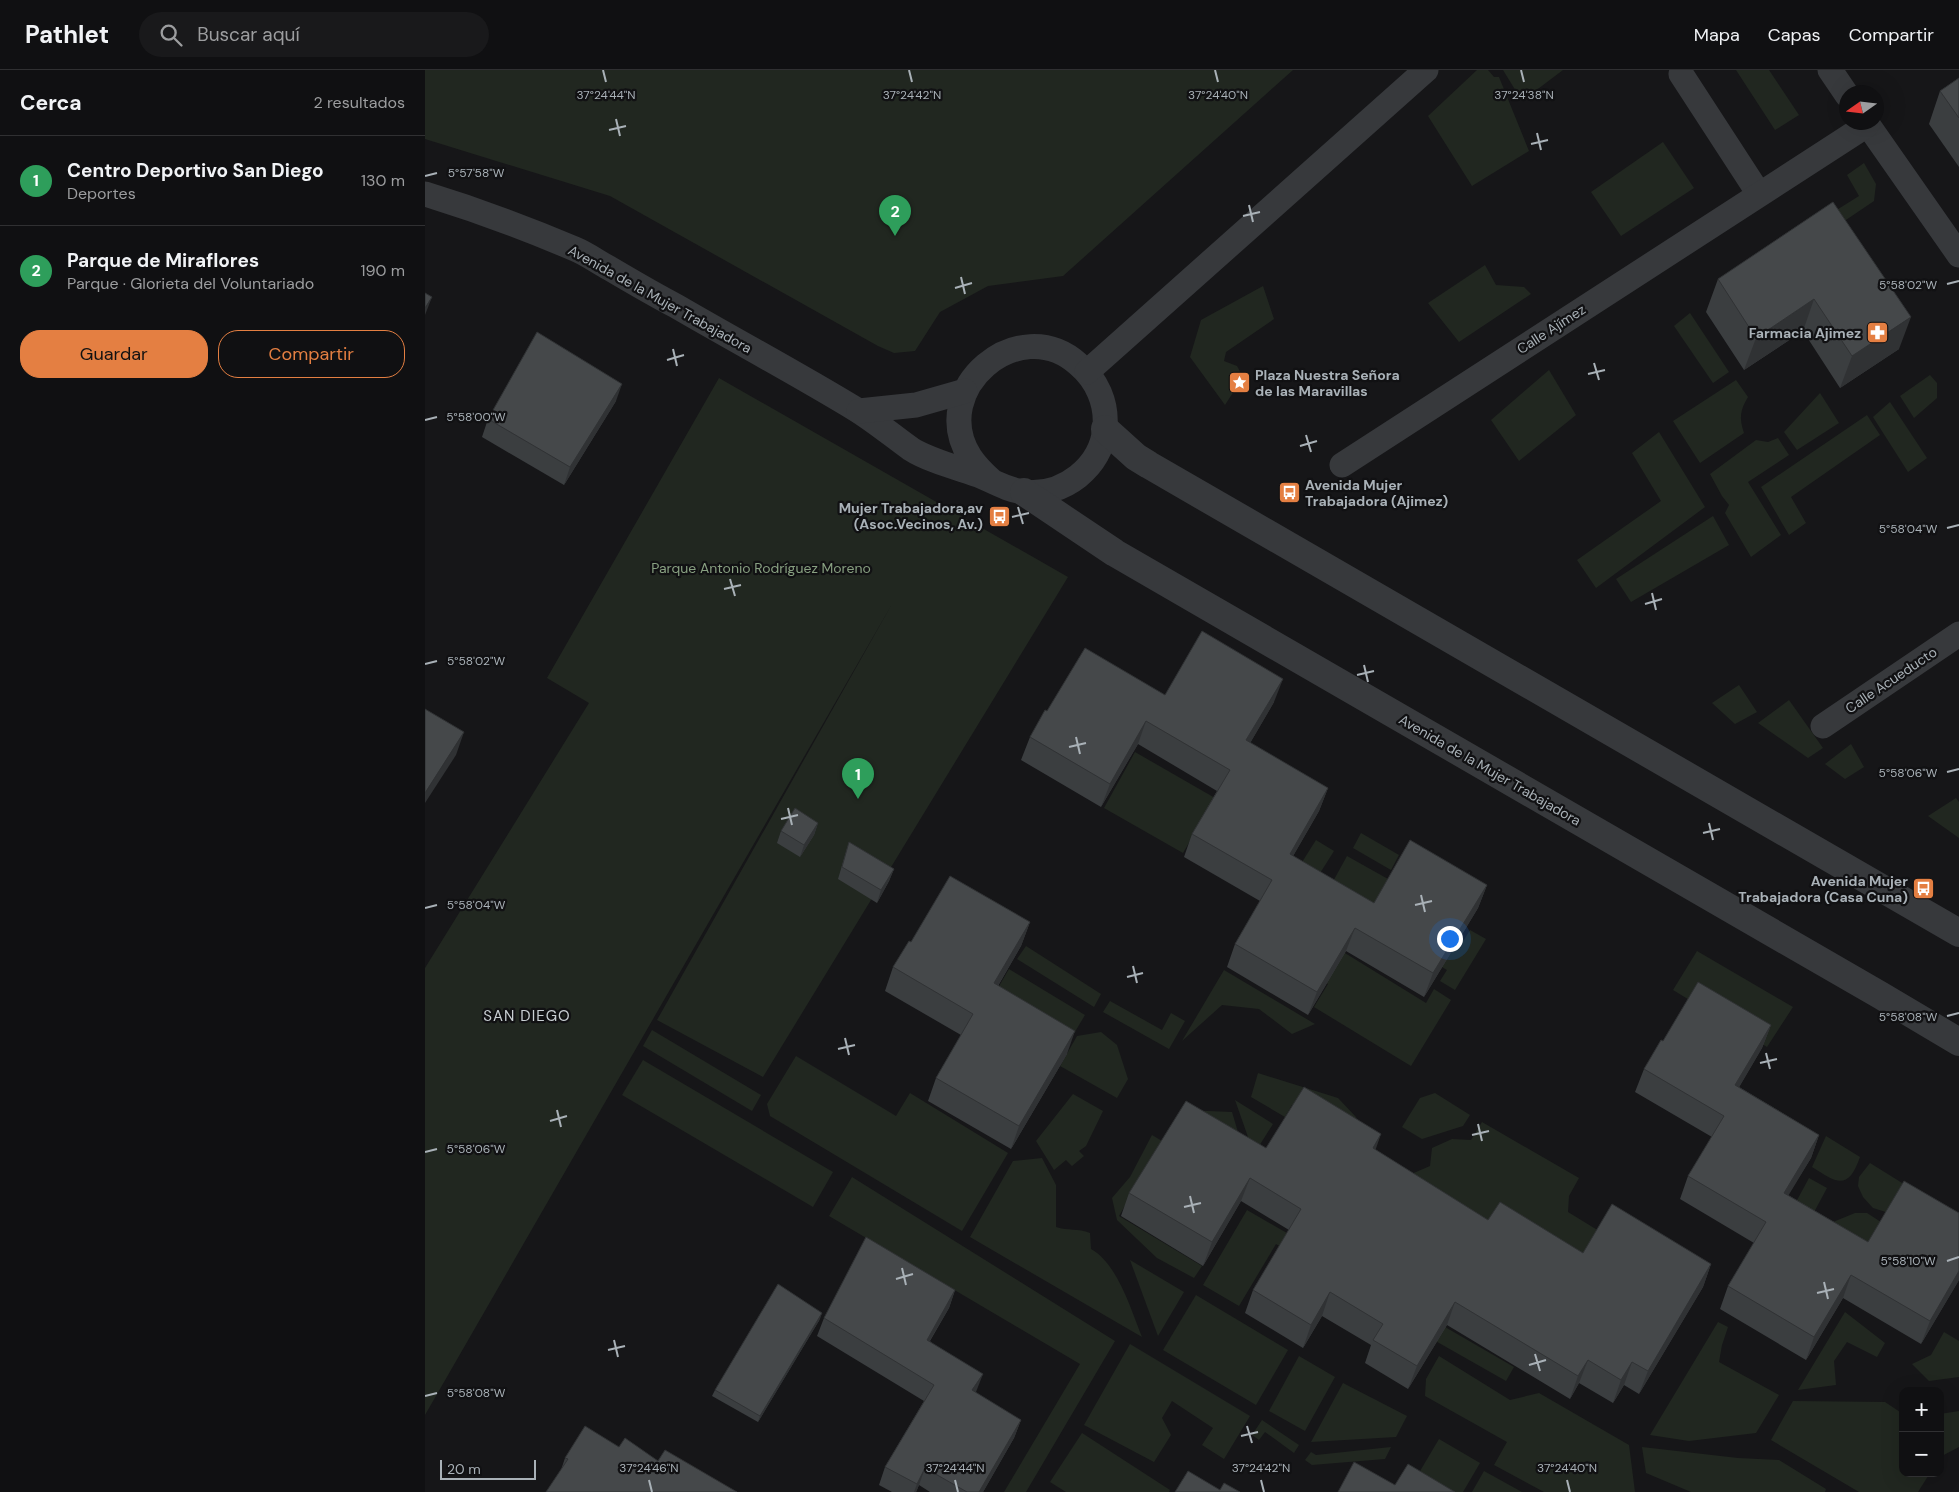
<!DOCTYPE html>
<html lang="es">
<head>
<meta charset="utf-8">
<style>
	body { margin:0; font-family:"DM Sans",sans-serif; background:#19191b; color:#f1f3f6 }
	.controls { position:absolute; right:15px; bottom:15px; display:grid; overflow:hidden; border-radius:10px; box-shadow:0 5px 20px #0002 }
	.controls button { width:45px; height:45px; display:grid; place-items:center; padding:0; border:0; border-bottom:1px solid #303032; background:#101012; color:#f1f3f6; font:25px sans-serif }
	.compass { position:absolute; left:1414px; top:15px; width:45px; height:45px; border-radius:50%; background:#101012; box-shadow:0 5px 20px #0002; rotate:256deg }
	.scale { position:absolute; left:15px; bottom:12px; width:96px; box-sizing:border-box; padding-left:5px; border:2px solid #a9b1b7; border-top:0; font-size:14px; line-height:18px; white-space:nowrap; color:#a9b1b7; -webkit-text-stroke:4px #111113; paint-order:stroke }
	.you { position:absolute; left:1024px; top:868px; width:18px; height:18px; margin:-12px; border:4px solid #fff; border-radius:50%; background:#1a73e8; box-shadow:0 0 0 8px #1a73e833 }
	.badge { display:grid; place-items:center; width:32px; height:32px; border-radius:50%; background:#e47f42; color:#fff; font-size:16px; font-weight:700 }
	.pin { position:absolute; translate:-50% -41px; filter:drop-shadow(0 1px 2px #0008) }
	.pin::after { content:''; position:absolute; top:26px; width:18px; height:15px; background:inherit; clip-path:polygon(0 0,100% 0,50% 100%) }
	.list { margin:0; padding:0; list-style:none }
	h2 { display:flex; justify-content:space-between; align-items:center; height:65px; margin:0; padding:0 20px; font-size:21px }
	h2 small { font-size:16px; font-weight:400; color:#9c9d9f }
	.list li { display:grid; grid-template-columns:32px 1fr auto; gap:15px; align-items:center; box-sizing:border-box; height:90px; padding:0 20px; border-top:1px solid #303032 }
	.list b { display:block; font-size:19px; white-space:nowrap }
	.list p { margin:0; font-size:16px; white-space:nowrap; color:#9c9d9f }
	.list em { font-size:16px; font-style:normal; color:#9c9d9f }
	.actions { display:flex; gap:10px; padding:15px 20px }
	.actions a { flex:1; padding:11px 0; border:1px solid #e47f42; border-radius:20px; text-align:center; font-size:18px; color:#e47f42 }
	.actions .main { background:#e47f42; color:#111 }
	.icon { flex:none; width:28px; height:28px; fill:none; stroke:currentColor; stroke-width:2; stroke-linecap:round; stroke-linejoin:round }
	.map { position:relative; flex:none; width:1534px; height:1422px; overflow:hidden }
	header { display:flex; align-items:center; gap:30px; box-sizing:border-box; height:70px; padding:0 25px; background:#101012; border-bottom:1px solid #303032 }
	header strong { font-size:24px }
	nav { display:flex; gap:28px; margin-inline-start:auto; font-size:18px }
	.search { width:350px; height:45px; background:#19191b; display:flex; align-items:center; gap:12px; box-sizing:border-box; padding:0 18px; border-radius:28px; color:#9c9d9f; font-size:19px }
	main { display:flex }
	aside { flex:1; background:#101012 }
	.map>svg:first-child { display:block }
</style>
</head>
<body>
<header>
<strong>Pathlet</strong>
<div class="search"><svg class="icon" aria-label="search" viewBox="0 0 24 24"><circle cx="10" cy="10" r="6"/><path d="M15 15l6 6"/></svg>Buscar aquí</div>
<nav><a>Mapa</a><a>Capas</a><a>Compartir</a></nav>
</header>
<main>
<aside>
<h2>Cerca<small>2 resultados</small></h2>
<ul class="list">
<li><span class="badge" style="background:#2e9e5b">1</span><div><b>Centro Deportivo San Diego</b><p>Deportes</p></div><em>130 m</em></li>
<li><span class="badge" style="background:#2e9e5b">2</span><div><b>Parque de Miraflores</b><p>Parque · Glorieta del Voluntariado</p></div><em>190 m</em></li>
</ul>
<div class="actions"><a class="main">Guardar</a><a>Compartir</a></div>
</aside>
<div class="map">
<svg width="1534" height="1422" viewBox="0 0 1534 1422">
	<rect width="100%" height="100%" fill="#161618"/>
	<g fill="#212720">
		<polygon points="0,0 868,0 638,206 563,216 515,242 490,281 469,283 453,276 185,126 0,69"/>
		<polygon points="1052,0 1063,0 1069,7 1074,7 1104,81 1047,116 1003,46"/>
		<polygon points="1078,0 1138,0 1097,31"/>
		<polygon points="1311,0 1344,0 1374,45 1350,60"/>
		<polygon points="1238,72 1269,118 1196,166 1166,122"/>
		<polygon points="1439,93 1451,114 1449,131 1409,158 1402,146 1434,126 1422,105"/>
		<polygon points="1060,195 1071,215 1099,217 1106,224 1034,272 1003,233"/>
		<polygon points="838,216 849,249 801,282 799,291 812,296 818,307 800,335 765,287 776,250"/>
		<polygon points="1265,243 1304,302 1288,313 1249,256"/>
		<polygon points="1124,300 1151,345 1094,391 1066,350"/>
		<polygon points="1505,305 1512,313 1512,328 1489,348 1475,326"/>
		<polygon points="294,308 643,507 338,1007 232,950 467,534 0,1345 0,898 164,633 122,608"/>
		<path d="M1311 310 1323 327C1315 340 1314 348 1319 363L1275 393 1248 351Z"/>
		<polygon points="1395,323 1414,353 1372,380 1359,362"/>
		<polygon points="1465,332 1502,388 1483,402 1448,347"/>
		<polygon points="1442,345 1455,365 1366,427 1381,453 1364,465 1336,417"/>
		<polygon points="1234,362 1280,437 1171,518 1152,490 1236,431 1207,383"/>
		<polygon points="1353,368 1364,385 1323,412 1356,465 1326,487 1300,443 1304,435 1297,426 1285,404 1331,370 1343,372"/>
		<polygon points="1288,446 1304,475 1206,532 1191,509"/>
		<polygon points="1314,615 1332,642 1310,654 1287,633"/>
		<polygon points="1364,630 1398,678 1383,688 1333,653"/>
		<polygon points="1426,674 1439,697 1420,709 1400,694"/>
		<polygon points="710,682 790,728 758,783 679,738"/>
		<polygon points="1531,728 1534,732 1534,768 1503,746"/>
		<polygon points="936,763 974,785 966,800 928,778"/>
		<polygon points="891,770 909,781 885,819 867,808"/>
		<polygon points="922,786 963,809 940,849 900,826"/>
		<polygon points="1045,860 1061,869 1030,920 1015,911 1022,900 1015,896 1033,867 1039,870"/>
		<polygon points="601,876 676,924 669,937 592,889"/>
		<polygon points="915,880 1001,933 1009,919 1026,930 986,996 889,937 903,914 897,910"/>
		<polygon points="1272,881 1368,937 1342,977 1248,920"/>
		<polygon points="584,899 660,945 638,982 563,935"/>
		<polygon points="799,900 890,954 867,964 834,939 797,935 757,971"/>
		<polygon points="685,931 737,960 746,943 760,951 744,979 678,942"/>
		<polygon points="227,960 336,1025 327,1041 218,976"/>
		<polygon points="676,962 692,975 703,1009 692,1028 635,996 652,966"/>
		<polygon points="371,986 471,1046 485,1023 583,1083 537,1161 345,1046 342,1034"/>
		<polygon points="218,990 408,1102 388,1137 197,1025"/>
		<polygon points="833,1003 913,1028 931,1047 944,1080 867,1035 860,1047 826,1027"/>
		<polygon points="1010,1023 1045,1045 1038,1056 997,1069 977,1057 995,1028"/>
		<polygon points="648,1024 678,1041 661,1076 654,1081 659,1086 647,1096 641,1090 629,1100 611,1071"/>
		<polygon points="810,1030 848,1054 829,1084"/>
		<polygon points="759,1040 807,1042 821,1089"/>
		<polygon points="1057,1052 1154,1108 1144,1126 1143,1142 1174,1161 1149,1201 1050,1171 984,1105 1005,1096 1007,1078 1027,1069 1046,1070"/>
		<polygon points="727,1065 737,1071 694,1146 777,1196 769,1208 732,1188 692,1150 687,1128 705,1107"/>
		<path d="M1401 1066 1435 1087C1423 1122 1411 1112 1387 1097Z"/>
		<path d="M617 1088 631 1115V1157C643 1161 653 1158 665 1163L666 1179C693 1194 706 1240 717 1267L545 1167 588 1091Z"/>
		<polygon points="1445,1093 1482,1116 1464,1143 1448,1138 1438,1127 1433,1116 1434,1107"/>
		<polygon points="427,1107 690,1271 601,1422 579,1422 655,1294 404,1146"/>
		<polygon points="1384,1108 1402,1118 1380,1159 1371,1132"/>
		<polygon points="822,1140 893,1181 885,1194 851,1174 814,1236 778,1215"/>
		<polygon points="1430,1143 1442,1143 1459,1154 1436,1192 1398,1168 1408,1152"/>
		<polygon points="705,1190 759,1222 733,1266"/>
		<polygon points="771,1225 863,1280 831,1335 738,1280"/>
		<polygon points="1420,1242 1460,1273 1452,1287 1422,1272 1409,1291 1411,1315 1373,1320"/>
		<polygon points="1008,1250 1089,1297 1081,1311 1000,1265"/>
		<polygon points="1293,1252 1303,1257 1297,1275 1294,1292 1354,1325 1331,1363 1264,1371 1225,1365"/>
		<polygon points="1519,1262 1534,1271 1534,1307 1504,1311 1487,1294 1506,1285"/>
		<polygon points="705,1274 825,1346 799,1389 777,1375 788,1358 747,1331 737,1348 746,1365 729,1392 659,1355"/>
		<polygon points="874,1286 910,1307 880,1361 844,1341"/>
		<polygon points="1014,1286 1085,1330 1114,1323 1204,1375 1210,1422 1119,1422 1069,1395 1082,1372 1000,1326 1001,1309"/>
		<polygon points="918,1313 982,1346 971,1367 886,1372"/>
		<polygon points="1368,1331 1460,1332 1478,1344 1478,1403 1505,1403 1493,1422 1434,1422 1346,1370"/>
		<polygon points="1534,1341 1534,1377 1515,1387 1515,1344"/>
		<polygon points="837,1350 874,1375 869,1383 840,1362 834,1370 827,1365"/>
		<polygon points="657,1363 745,1420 744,1422 641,1422 625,1412"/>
		<polygon points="1014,1369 1055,1393 1038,1422 993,1422 985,1418"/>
		<polygon points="966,1377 960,1389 887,1395 880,1390 886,1382 891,1385"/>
		<polygon points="1217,1377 1313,1388 1354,1390 1401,1419 1400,1422 1266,1422 1221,1403"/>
		<polygon points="1059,1401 1097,1422 1047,1422"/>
	</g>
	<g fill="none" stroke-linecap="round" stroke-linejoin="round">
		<g stroke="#37393c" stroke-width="25">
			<polyline points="1405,0 1422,25"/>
			<polyline points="1256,4 1334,124"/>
			<polyline points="1441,52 1534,185"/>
			<path d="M0 124C49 139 103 159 150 179 162 184 173 192 184 198 206 211 228 224 251 236 311 271 373 304 432 340 451 352 468 366 486 379 503 390 533 398 553 405 568 411 582 420 599 422 638 427 677 397 680 357 682 333 672 310 653 294 594 241 502 319 545 387 551 396 559 404 567 411"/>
			<polyline points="662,302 1001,0"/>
			<polyline points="434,341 491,335 540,321"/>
			<polyline points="917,395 1442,55"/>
			<polyline points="1398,656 1534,564"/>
		</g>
		<g stroke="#37393c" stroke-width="28">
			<polyline points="680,359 711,387 724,395 1534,863"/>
			<polyline points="599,422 690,483 1455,925 1534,972"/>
		</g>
	</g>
	<g fill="#3b3e40">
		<polygon points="1534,8 1534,97 1504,54 1515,21"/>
		<polygon points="1408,132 1474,279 1415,318 1378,261 1319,300 1281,242 1293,209"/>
		<polygon points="191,331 139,415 57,367 63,349"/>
		<polygon points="740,625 849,632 825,673 903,718 894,741 868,786 949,833 1062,815 1053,838 999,927 921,881 883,945 802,897 810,874 835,831 759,787 767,764 792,721 713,674 676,737 596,690 605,667 622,641"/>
		<polygon points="393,753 389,765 375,787 352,773 356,761"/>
		<polygon points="424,772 469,799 464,811 452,833 413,809"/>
		<polygon points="605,852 596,876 573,916 642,984 586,1079 503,1031 511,1008 536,965 460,921 468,897 486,872"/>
		<polygon points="1346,955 1337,978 1314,1017 1394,1065 1386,1088 1363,1125 1443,1172 1534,1143 1534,1210 1496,1274 1418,1228 1381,1290 1295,1239 1303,1216 1329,1173 1255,1129 1263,1106 1287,1067 1210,1022 1219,999 1238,971"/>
		<polygon points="841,1078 951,1080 1063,1150 1158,1183 1286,1194 1278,1217 1214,1324 1199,1315 1188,1333 1154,1313 1145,1329 1022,1255 983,1319 940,1293 946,1275 897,1246 878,1278 820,1243 828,1220 864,1160 816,1131 778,1196 696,1146 704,1123"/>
		<polygon points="530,1220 524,1238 505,1271 550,1323 596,1350 589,1368 558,1422 505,1422 494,1415 491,1422 467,1422 454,1415 460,1397 499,1331 392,1266 399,1248"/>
		<polygon points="395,1249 333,1352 287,1326 290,1320"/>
		<polygon points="194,1377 233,1391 136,1400 140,1388"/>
	</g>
	<g fill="#303234">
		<polygon points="7,227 0,245 0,238"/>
		<polygon points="1389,229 1378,261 1319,300 1331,268"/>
		<polygon points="1486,247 1474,279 1415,318 1427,286"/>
		<polygon points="197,314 191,331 139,415 145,397"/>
		<polygon points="858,609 849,632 813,694 821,670"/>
		<polygon points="721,651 713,674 676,737 685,714"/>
		<polygon points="39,662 31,685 0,733 0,723"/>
		<polygon points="903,718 894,741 856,807 865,784"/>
		<polygon points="393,753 389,765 375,787 379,775"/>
		<polygon points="469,799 464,811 452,833 456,820"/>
		<polygon points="1062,815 1053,838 999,927 1008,903"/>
		<polygon points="605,852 596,876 561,936 569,913"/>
		<polygon points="930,858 921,881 883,945 892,922"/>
		<polygon points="1346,955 1337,978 1302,1038 1310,1015"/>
		<polygon points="650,961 642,984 586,1079 594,1056"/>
		<polygon points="956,1064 948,1087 948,1078"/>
		<polygon points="1394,1065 1386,1088 1351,1146 1359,1123"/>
		<polygon points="825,1108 816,1131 778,1196 787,1172"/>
		<polygon points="1286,1194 1278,1217 1214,1324 1223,1301"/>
		<polygon points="1534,1201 1534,1210 1496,1274 1505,1251"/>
		<polygon points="1426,1205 1418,1228 1381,1290 1389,1267"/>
		<polygon points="530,1220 524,1238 495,1287 502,1270"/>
		<polygon points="905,1222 897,1246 878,1278 886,1255"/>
		<polygon points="1030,1232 1022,1255 983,1319 992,1296"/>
		<polygon points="397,1243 395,1249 333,1352 335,1346"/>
		<polygon points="1163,1290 1154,1313 1145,1329 1153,1306"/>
		<polygon points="1207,1292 1199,1315 1188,1333 1196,1310"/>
		<polygon points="558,1304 551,1322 540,1338 547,1320"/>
		<polygon points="596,1350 589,1368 558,1422 554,1422"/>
		<polygon points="500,1398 494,1415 491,1422 489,1422 492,1414"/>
	</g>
	<g fill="#45484a" stroke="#303234">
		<polygon points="1534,8 1534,48 1515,21"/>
		<polygon points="1408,132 1486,247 1427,286 1389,229 1331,268 1293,209"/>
		<polygon points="0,223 7,227 0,238"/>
		<polygon points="112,262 197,314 145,397 63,349"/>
		<polygon points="777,561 858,609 821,670 903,718 865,784 949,833 985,770 1062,815 1008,903 930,858 892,922 810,874 847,810 767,764 805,700 721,651 685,714 605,667 620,640 622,641 660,578 740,625"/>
		<polygon points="0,639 39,662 0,723"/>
		<polygon points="370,738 393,753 379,775 356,761"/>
		<polygon points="424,772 469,799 456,820 417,797"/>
		<polygon points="525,806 605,852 569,913 650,961 594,1056 511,1008 548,944 468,897 484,871 486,872"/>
		<polygon points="1273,912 1346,955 1310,1015 1394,1065 1359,1123 1443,1172 1479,1111 1534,1143 1534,1201 1505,1251 1426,1205 1389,1267 1303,1216 1341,1152 1263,1106 1299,1046 1219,999 1236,970 1238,971"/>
		<polygon points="879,1017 956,1064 948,1078 1063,1150 1075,1132 1158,1183 1187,1134 1286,1194 1223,1301 1207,1292 1196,1310 1163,1290 1153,1306 1030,1232 992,1296 948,1270 958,1254 905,1222 886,1255 828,1220 876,1139 825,1108 787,1172 704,1123 761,1031 841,1078"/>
		<polygon points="441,1167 530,1220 502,1270 558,1304 547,1320 596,1350 554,1422 542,1422 500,1398 492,1414 460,1397 509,1315 399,1248"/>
		<polygon points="353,1214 397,1243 335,1346 290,1320"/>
		<polygon points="160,1356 194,1377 200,1368 233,1391 240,1380 312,1422 121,1422 143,1389 140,1388"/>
		<polygon points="929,1392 970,1415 983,1394 1030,1422 913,1422"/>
		<polygon points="763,1401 795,1420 799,1413 815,1422 750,1422"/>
	</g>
	<path fill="none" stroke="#a9b1b7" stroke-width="2" d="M178 0 181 12M484 0 487 12M790 0 793 12M1096 0 1099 12M191 49 195 66M184 60 201 56M1112 63 1116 80M1106 74 1123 70M0 106 12 103M824 135 828 152M818 146 835 142M536 207 540 224M1522 214 1534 211M530 218 547 213M248 279 252 296M242 290 259 285M1169 293 1174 310M1163 304 1180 300M0 350 12 347M881 365 886 382M875 376 892 371M593 437 598 454M587 447 604 443M1522 458 1534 455M305 509 310 526M299 519 316 515M1227 523 1231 540M1220 534 1237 529M0 594 12 591M939 595 943 612M932 605 949 601M651 667 655 684M644 677 661 673M1522 702 1534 699M363 738 367 755M356 749 373 745M1284 753 1288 770M1278 763 1295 759M996 825 1000 842M990 835 1007 831M0 838 12 835M708 896 712 913M702 907 718 903M1522 946 1534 943M420 968 424 985M413 979 430 975M1341 983 1345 999M1335 993 1352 989M132 1040 136 1057M125 1051 142 1046M1053 1054 1057 1071M1047 1065 1064 1061M0 1082 12 1079M765 1126 769 1143M759 1137 776 1133M1522 1191 1534 1187M477 1198 481 1215M471 1209 488 1204M1399 1212 1403 1229M1392 1223 1409 1219M189 1270 193 1287M183 1280 200 1276M1110 1284 1115 1301M1104 1295 1121 1290M0 1326 12 1323M822 1356 827 1373M816 1366 833 1362M224 1410 227 1422M530 1410 533 1422M836 1410 839 1422M1142 1410 1145 1422"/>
	<defs>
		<symbol id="pharmacy-square" viewBox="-11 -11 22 22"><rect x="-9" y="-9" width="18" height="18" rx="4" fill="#e47f42" stroke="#111113"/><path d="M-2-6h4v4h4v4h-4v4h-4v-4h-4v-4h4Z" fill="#fff"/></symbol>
		<symbol id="sight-square" viewBox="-11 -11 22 22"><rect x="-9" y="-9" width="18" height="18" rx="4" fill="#e47f42" stroke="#111113"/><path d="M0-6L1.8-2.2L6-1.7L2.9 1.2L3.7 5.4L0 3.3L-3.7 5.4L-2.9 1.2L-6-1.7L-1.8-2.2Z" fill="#fff"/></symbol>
		<symbol id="bus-square" viewBox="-11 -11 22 22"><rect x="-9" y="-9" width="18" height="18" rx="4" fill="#e47f42" stroke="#111113"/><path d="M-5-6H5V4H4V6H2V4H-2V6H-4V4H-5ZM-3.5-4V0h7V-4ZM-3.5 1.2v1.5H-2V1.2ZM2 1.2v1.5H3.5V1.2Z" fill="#fff"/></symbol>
	</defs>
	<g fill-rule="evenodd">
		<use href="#pharmacy-square" x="1440" y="250" width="25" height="25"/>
		<use href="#sight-square" x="802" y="300" width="25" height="25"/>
		<use href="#bus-square" x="852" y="410" width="25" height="25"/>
		<use href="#bus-square" x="562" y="434" width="25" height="25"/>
		<use href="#bus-square" x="1486" y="806" width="25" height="25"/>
	</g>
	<g text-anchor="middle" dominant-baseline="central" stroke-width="4.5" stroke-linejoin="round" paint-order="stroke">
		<g font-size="14" fill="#a9b1b7" stroke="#111113">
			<text transform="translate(235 229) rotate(29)">Avenida de la Mujer Trabajadora</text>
			<text transform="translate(1126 259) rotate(-33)">Calle Ajímez</text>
			<text transform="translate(1466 610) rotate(-34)">Calle Acueducto</text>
			<text transform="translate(1065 700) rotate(30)">Avenida de la Mujer Trabajadora</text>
		</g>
		<g font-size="14" font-weight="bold" fill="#a9b1b7" stroke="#111113" text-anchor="end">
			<text x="1436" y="263">Farmacia Ajimez</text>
			<text x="830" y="305" text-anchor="start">Plaza Nuestra Señora<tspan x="830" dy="16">de las Maravillas</tspan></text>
			<text x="880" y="415" text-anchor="start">Avenida Mujer<tspan x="880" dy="16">Trabajadora (Ajimez)</tspan></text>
			<text x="558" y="438">Mujer Trabajadora,av<tspan x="558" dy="16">(Asoc.Vecinos, Av.)</tspan></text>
			<text x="1483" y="811">Avenida Mujer<tspan x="1483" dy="16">Trabajadora (Casa Cuna)</tspan></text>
		</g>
		<g font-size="14" fill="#88a081" stroke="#111113">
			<text x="336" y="498">Parque Antonio Rodríguez Moreno</text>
		</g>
		<g font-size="15" letter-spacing="1" fill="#c9cfd3" stroke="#111113">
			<text x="102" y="946">SAN DIEGO</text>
		</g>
	</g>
	<g font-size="12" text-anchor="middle" fill="#a9b1b7" stroke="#111113" stroke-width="4.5" stroke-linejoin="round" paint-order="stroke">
		<text x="181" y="29">37°24'44"N</text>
		<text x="487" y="29">37°24'42"N</text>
		<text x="793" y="29">37°24'40"N</text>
		<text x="1099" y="29">37°24'38"N</text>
		<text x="51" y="107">5°57'58"W</text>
		<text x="1483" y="219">5°58'02"W</text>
		<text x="51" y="351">5°58'00"W</text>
		<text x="1483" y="463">5°58'04"W</text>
		<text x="51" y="595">5°58'02"W</text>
		<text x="1483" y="707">5°58'06"W</text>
		<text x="51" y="839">5°58'04"W</text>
		<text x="1483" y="951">5°58'08"W</text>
		<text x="51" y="1083">5°58'06"W</text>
		<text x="1483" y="1195">5°58'10"W</text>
		<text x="51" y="1327">5°58'08"W</text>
		<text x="224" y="1402">37°24'46"N</text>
		<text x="530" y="1402">37°24'44"N</text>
		<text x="836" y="1402">37°24'42"N</text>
		<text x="1142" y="1402">37°24'40"N</text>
	</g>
</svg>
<div class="controls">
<button>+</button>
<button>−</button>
</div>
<svg class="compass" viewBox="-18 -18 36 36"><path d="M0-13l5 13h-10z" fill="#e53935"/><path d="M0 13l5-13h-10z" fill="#9c9d9f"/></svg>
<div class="scale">20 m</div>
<div class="you"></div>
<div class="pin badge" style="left:433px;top:729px;background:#2e9e5b">1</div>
<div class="pin badge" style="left:470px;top:166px;background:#2e9e5b">2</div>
</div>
</main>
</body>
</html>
